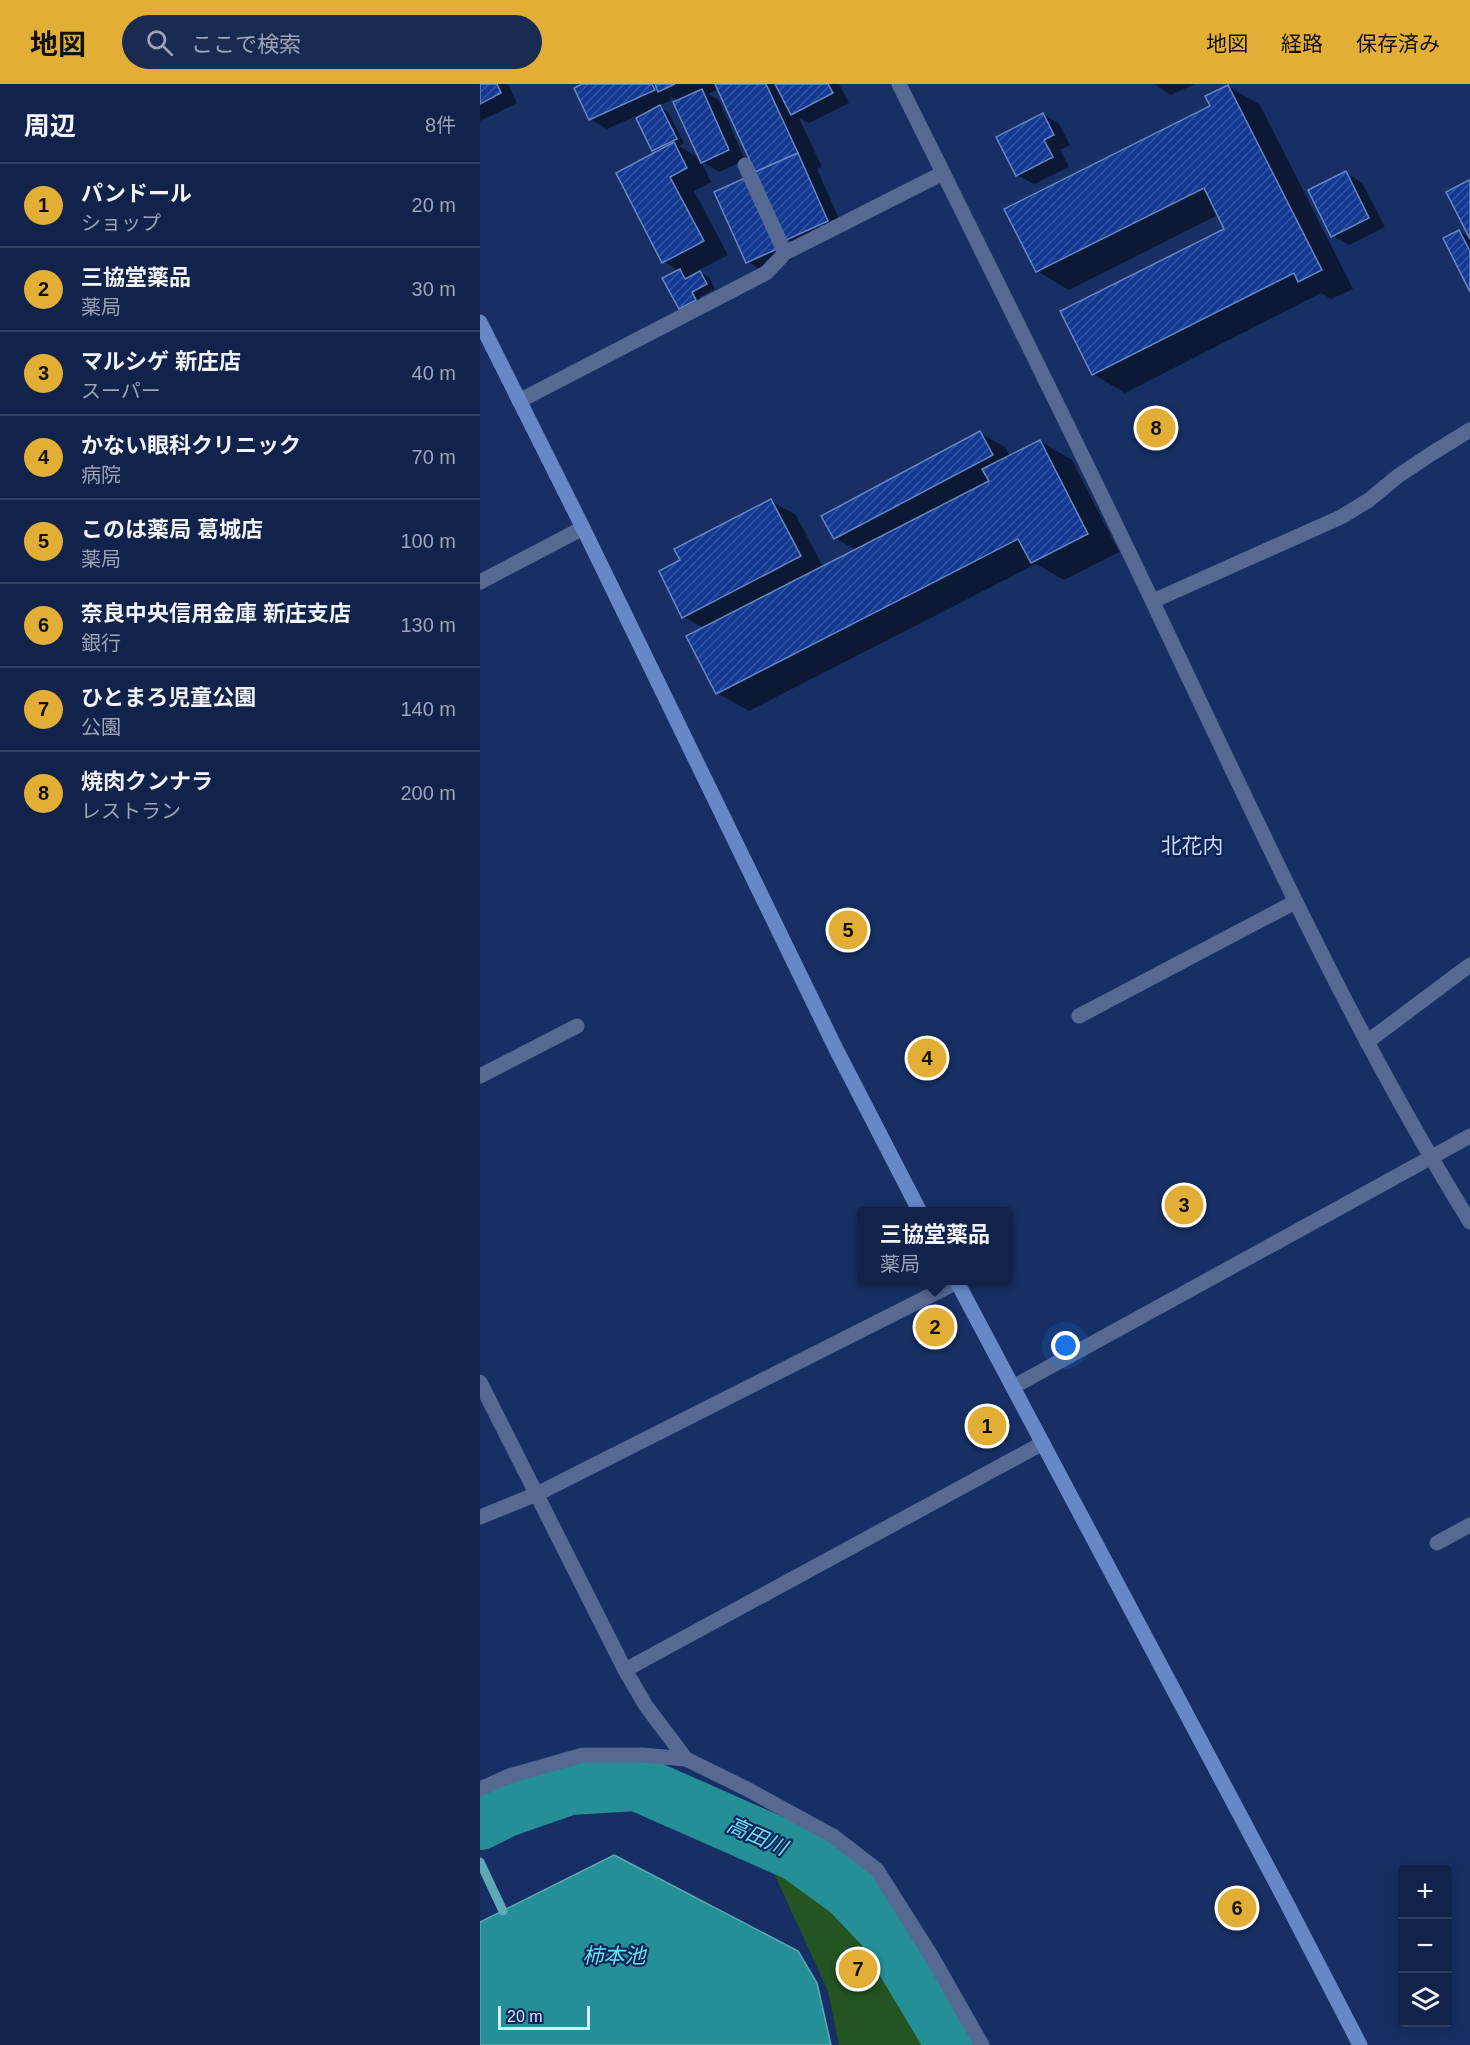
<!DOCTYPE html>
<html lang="ja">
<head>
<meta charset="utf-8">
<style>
	body { margin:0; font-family:Helvetica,"Noto Sans JP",sans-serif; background:#1a2b52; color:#f1f3f6 }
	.controls { position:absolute; right:18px; bottom:18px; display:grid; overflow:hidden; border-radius:6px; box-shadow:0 3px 15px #0003 }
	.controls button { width:54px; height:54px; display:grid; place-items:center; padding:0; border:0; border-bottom:2px solid #304063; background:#11234b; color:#f1f3f6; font:30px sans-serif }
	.scale { position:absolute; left:18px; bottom:15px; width:92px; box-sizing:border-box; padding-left:6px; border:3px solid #dde8fc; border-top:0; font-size:16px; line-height:21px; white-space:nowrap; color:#dde8fc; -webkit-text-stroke:4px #0d2459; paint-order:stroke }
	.you { position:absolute; left:586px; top:1262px; width:21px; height:21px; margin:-15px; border:4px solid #fff; border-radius:50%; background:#1a73e8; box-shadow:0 0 0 9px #1a73e833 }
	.badge { display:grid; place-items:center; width:39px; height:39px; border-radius:50%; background:#e3ae35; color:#111; font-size:20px; font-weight:700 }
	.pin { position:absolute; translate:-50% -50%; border:3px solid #fff; box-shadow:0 2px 6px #0006 }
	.popup { position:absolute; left:377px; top:1123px; width:156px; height:78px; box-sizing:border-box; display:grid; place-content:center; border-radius:6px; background:#11234b; filter:drop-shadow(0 2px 4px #0005); font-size:20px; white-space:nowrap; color:#9ca4b5 }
	.popup b { font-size:22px; color:#f1f3f6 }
	.popup::after { content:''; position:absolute; left:50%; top:100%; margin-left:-12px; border:12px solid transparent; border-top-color:#11234b }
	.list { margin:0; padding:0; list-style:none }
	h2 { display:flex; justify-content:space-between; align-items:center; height:78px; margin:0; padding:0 24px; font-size:26px }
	h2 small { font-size:20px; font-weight:400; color:#9ca4b5 }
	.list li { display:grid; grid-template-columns:39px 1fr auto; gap:18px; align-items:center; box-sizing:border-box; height:84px; padding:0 24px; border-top:2px solid #304063 }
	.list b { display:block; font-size:22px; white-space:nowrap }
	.list p { margin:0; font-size:20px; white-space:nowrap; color:#9ca4b5 }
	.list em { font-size:20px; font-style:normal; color:#9ca4b5 }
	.icon { flex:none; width:33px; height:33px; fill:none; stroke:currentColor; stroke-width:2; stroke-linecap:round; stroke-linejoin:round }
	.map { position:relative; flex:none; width:990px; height:1961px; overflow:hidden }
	header { display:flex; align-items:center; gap:36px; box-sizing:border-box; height:84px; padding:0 30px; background:#e3ae35; color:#111 }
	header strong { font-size:28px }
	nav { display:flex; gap:33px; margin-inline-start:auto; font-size:21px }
	.search { width:420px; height:54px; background:#1a2b52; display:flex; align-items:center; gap:15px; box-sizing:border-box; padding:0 21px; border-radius:33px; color:#9ca4b5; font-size:22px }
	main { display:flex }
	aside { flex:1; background:#11234b }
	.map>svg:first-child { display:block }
</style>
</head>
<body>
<header>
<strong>地図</strong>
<div class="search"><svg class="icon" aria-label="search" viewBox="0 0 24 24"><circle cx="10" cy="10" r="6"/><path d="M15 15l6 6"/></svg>ここで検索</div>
<nav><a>地図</a><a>経路</a><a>保存済み</a></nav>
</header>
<main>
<aside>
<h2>周辺<small>8件</small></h2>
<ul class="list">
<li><span class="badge">1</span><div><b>パンドール</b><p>ショップ</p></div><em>20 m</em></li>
<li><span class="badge">2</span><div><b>三協堂薬品</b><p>薬局</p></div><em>30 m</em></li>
<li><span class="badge">3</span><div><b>マルシゲ 新庄店</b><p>スーパー</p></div><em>40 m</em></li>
<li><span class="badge">4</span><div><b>かない眼科クリニック</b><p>病院</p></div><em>70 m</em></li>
<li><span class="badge">5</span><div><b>このは薬局 葛城店</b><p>薬局</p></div><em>100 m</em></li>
<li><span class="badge">6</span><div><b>奈良中央信用金庫 新庄支店</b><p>銀行</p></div><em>130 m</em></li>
<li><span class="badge">7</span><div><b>ひとまろ児童公園</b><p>公園</p></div><em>140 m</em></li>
<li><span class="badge">8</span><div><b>焼肉クンナラ</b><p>レストラン</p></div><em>200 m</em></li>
</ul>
</aside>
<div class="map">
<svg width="990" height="1961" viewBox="0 0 990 1961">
	<defs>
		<pattern id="building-hatch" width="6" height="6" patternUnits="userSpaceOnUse" patternTransform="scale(1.5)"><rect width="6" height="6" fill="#133992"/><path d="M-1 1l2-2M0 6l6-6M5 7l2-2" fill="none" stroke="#3556a2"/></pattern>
	</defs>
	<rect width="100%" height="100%" fill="#172f64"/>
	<polygon fill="#235422" points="287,1774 318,1780 357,1808 396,1851 464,1961 359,1961 348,1907"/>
	<polygon fill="#258f97" stroke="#5caab5" stroke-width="1.5" points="134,1771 318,1867 337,1899 351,1961 0,1961 0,1838"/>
	<g fill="#0007" fill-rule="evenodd">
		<polygon points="0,0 28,0 37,19 0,37"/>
		<path d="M106 0H359L369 19 329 39 319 34 342 83 337 85 364 146 324 165 308 155 239 5 228 10 239 16 265 76 239 88 221 77 231 98 214 107 248 171 217 187 229 193 235 205 220 213 224 221 208 229 200 224 199 187 183 177 177 69 173 66 156 32 127 45 110 35ZM190 12 198 17 221 75 199 62 204 59 188 28 178 22 191 16Z"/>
		<polygon points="674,0 715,0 691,11"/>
		<polygon points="748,2 780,21 873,205 851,215 841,209 645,309 613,290 746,145 738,131 589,206 557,187 732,22"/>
		<polygon points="563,30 579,40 590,61 580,66 589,83 554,100 537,91"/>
		<polygon points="866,89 882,99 905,143 869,161 853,152"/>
		<polygon points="282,105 313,175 284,188 268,178"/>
		<polygon points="979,147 990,154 990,205"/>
		<polygon points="500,349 525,363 530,372 560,357 592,376 639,468 584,496 556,480 269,627 237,609 224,544 204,533 202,477 291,417 316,431 343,483 376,466 355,454"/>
	</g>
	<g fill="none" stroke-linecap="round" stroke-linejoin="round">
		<polyline stroke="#5caab5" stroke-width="9" points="0,1778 23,1827"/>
		<polyline stroke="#258f97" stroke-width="56" points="0,1738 26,1725 89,1703 157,1699 318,1770 369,1807 404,1844 474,1961"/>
	</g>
	<g fill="url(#building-hatch)" stroke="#6887c4" stroke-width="1.5">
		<polygon points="0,0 17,0 21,9 0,20"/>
		<polygon points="102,0 172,0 175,6 109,36 94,4"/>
		<polygon points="175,0 195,0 178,8"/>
		<polygon points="235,0 286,0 318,69 275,88"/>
		<polygon points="295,0 348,0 353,9 311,31"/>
		<polygon points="748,1 842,186 818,198 814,189 612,291 580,227 744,145 724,104 556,188 524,125 730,22 725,12"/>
		<polygon points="222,5 249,66 221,79 193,18"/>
		<polygon points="180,21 197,55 172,67 156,34"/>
		<polygon points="563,29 574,51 564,56 573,73 536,92 516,53"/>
		<polygon points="194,58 207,84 190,93 224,157 182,179 136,89"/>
		<polygon points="318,69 348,137 306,156 275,88"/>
		<polygon points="866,87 889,134 851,153 828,106"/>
		<polygon points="265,94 297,165 266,179 234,108"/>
		<polygon points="989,96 990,98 990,155 966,108"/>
		<polygon points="979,146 990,167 990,208 963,154"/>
		<polygon points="200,185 205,195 220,187 227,200 212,208 216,216 199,225 182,194"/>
		<polygon points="500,347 513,371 354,455 341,432"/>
		<polygon points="560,356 608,450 551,479 538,455 236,610 206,552 509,397 502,385"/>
		<polygon points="291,415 321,472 202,534 179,487 200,476 194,465"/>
	</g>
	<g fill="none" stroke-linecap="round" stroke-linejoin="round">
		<g stroke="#556992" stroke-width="15">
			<path d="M419 0C509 182 600 363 686 546 781 746 873 949 990 1138"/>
			<polyline points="265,81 305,169"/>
			<polyline points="39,317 286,189 305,169 463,89"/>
			<polyline points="0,498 103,444"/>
			<polyline points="673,517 861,433 889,416 918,392 951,370 990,346"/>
			<polyline points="599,932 815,818"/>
			<polyline points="887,958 990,881"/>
			<polyline points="0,992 97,942"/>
			<polyline points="0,1298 145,1586 166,1622 206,1675"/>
			<polyline points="533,1303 990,1052"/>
			<polyline points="0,1433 57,1410 477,1198"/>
			<polyline points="957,1459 990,1441"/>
			<polyline points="145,1586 563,1359"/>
			<polyline points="0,1705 29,1692 103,1671 162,1671 206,1675 267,1705 353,1752 397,1786 452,1873 502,1961"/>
		</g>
		<g stroke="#6787c7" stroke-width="15">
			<polyline points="0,238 103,444 356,965 440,1128"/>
			<polyline points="476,1196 803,1812 880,1961"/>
		</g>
	</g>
	<g text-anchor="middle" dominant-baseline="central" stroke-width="4.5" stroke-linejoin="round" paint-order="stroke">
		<g font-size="21" fill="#cedcf6" stroke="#0d2459">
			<text x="712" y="761">北花内</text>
		</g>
		<g font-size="21" font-style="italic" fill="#68e2ed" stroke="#0d2459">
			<text transform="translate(277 1752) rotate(24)">高田川</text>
			<text x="134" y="1871">柿本池</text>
		</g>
	</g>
</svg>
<div class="controls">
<button>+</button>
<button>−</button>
<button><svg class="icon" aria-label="layers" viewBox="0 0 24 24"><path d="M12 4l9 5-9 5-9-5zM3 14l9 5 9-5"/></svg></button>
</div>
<div class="scale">20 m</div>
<div class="you"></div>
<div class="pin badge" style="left:507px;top:1342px">1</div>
<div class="pin badge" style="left:455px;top:1243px">2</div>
<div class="popup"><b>三協堂薬品</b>薬局</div>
<div class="pin badge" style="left:704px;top:1121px">3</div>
<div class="pin badge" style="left:447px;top:974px">4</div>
<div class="pin badge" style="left:368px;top:846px">5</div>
<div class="pin badge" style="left:757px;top:1824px">6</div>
<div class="pin badge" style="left:378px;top:1885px">7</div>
<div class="pin badge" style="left:676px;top:344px">8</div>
</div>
</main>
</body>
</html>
